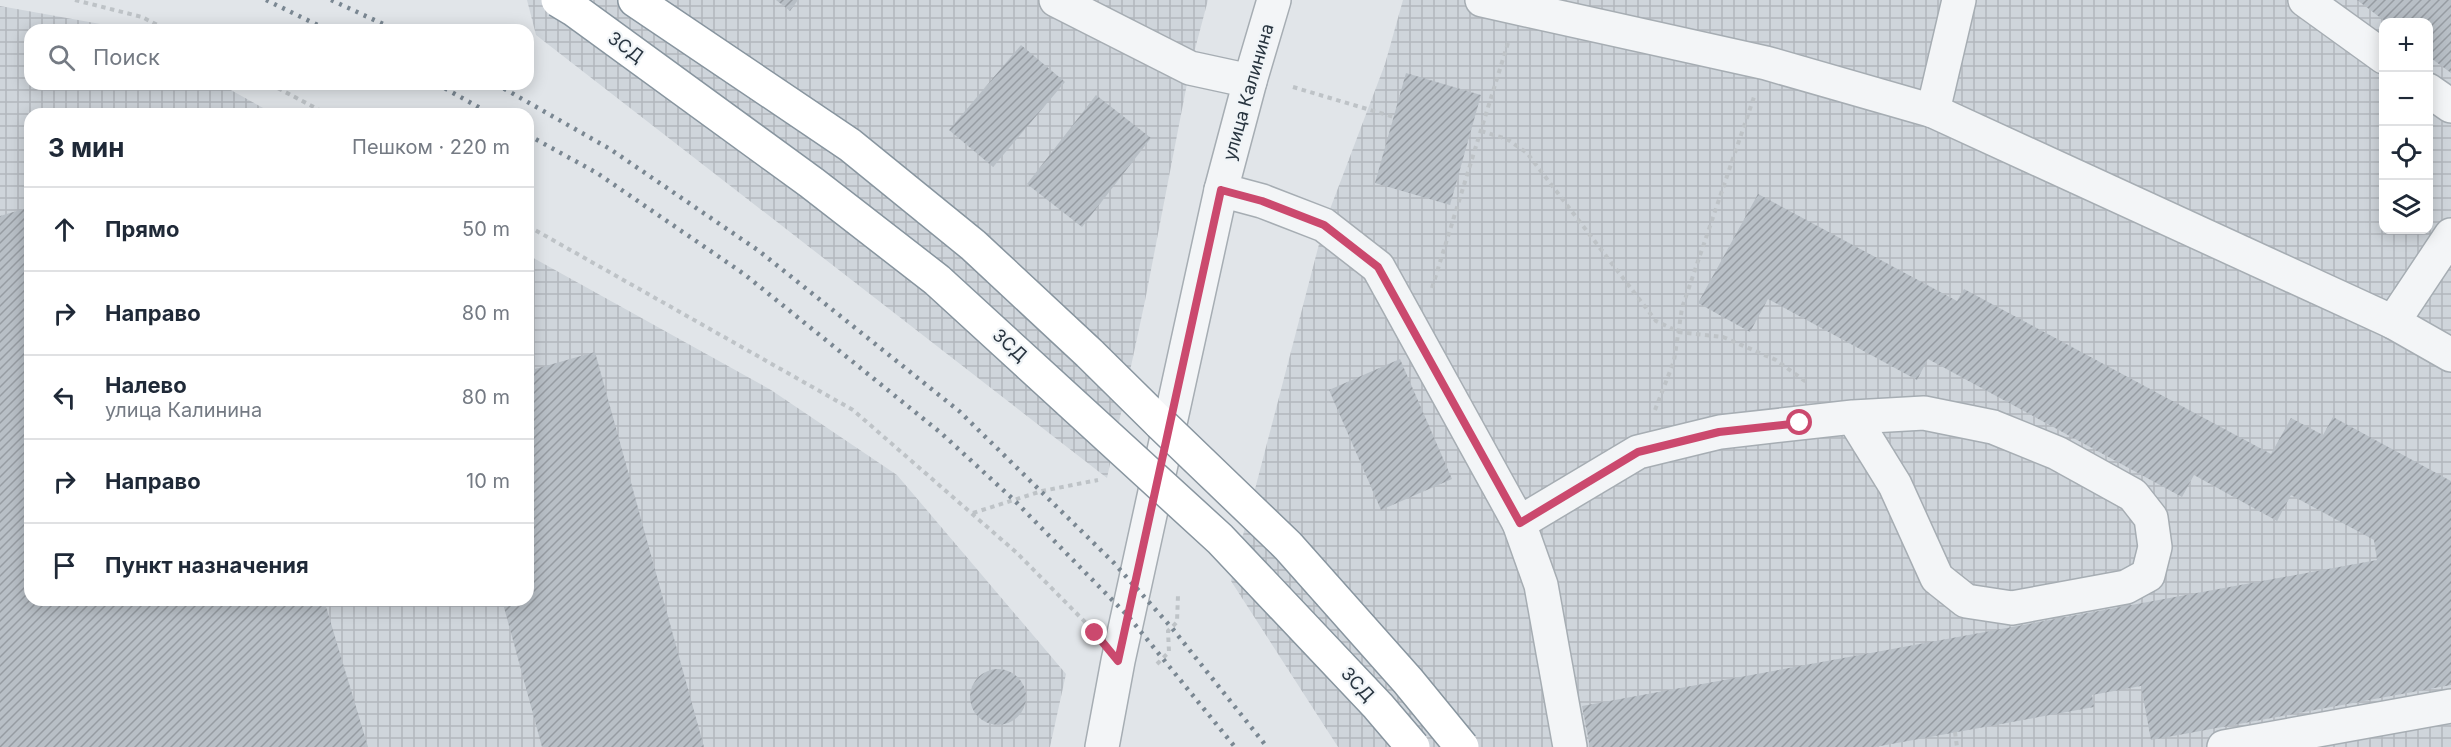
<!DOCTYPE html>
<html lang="ru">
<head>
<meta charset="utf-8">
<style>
	body { margin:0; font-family:Inter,sans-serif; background:#f6f6f7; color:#1f2937 }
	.controls { position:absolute; right:18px; top:18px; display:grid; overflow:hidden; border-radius:12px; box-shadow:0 3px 15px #0003 }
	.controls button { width:54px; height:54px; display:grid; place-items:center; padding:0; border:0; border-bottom:2px solid #e0e1e3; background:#fff; color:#1f2937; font:30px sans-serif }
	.stop { position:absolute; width:18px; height:18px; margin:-14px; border:4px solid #cb496e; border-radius:50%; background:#fff }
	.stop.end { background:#cb496e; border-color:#fff; box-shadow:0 2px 6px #0008 }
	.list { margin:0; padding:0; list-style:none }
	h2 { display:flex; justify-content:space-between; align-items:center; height:78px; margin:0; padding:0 24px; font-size:26px }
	h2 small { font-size:20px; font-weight:400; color:#747a83 }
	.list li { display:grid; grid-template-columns:39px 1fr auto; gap:18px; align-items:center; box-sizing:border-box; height:84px; padding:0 24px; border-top:2px solid #e0e1e3 }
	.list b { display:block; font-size:22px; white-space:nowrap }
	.list p { margin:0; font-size:20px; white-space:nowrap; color:#747a83 }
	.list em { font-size:20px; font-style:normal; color:#747a83 }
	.icon { flex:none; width:33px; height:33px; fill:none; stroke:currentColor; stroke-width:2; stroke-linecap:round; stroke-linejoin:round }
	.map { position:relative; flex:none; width:2451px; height:747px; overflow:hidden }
	.search { position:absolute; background:#fff; box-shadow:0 3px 15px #0003; left:24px; top:24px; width:510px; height:66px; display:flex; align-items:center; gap:15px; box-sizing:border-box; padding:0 21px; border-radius:18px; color:#747a83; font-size:22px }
	.panel { position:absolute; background:#fff; box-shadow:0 3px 15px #0003; left:24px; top:108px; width:510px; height:498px; border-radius:18px }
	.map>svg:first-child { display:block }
</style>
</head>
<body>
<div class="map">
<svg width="2451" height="747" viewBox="0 0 2451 747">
	<defs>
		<pattern id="industrial-grid" width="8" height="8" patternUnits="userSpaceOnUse" patternTransform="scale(1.5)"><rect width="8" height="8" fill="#cfd5db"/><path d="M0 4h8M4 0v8" fill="none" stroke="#b2b7bd"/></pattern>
		<pattern id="building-hatch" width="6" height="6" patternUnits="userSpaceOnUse" patternTransform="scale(1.5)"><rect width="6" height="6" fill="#b8bfc6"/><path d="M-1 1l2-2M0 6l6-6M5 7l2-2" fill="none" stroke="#969ca2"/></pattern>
	</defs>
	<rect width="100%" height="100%" fill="#e1e5e9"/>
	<g fill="url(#industrial-grid)" fill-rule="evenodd">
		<polygon points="527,0 1208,0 1190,68 1145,301 1107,478 536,35"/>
		<path d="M1403 0H2451V747H1338L1231 581 1324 225 1385 64ZM2384 22H2428V230H2384Z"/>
		<polygon points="0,6 117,27 123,30 30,30 30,84 220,84 274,114 30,114 30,600 528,600 528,255 771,390 897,475 1066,674 1050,747 0,747"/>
	</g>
	<g fill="url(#building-hatch)">
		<polygon points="776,0 798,0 790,11"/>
		<polygon points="2357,0 2451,0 2451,73 2428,56 2428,22 2386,22"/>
		<polygon points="1021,45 1065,82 993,167 949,130"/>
		<polygon points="1406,73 1481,95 1450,205 1375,183"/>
		<polygon points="1096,95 1151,138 1082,227 1027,184"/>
		<polygon points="1758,194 1957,301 1964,289 2271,454 2291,418 2323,435 2333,417 2451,481 2451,685 2151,740 2141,686 2092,695 2094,707 1875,747 1590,747 1582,706 2377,560 2374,540 2291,495 2277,521 2194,475 2182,497 1928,359 1917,380 1768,299 1750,332 1698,303"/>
		<polygon points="30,207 30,600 324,600 368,747 0,747 0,216"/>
		<polygon points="595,352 704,747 542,747 502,600 528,600 528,371"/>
		<polygon points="1400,359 1452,479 1381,510 1329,390"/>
		<circle cx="998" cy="697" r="28"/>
	</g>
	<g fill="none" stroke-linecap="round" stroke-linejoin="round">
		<defs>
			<g id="minor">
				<polyline points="1056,0 1190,68 1250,81"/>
				<polyline points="1482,0 1766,63 1933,111 2393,322 2451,355"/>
				<polyline points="2305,0 2384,57"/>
				<polyline points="2428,90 2451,106"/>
				<polyline points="1933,111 1959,0"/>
				<polyline points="1221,190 1262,201 1324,225 1378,267 1519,523 1541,585 1570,747"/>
				<polyline points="2393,322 2451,235"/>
				<polyline points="1519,523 1638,452 1720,432 1853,417 1924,413 1993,427 2057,453 2133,495 2151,518 2155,547 2148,575 2126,587 2012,608 1966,601 1937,578 1895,485 1853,417"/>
				<polyline points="1102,747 1118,661 1221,190 1250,81 1274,0"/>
				<polyline points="2224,747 2451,706"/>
			</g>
			<polyline id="highway" points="635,0 850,145 973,245 1089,353 1160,423"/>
		</defs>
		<use href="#minor" stroke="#a6adb3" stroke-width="36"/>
		<use href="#highway" stroke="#88959f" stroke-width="36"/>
		<g stroke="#bec3c7" stroke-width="4" stroke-dasharray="4.5 4.5" stroke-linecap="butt">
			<polyline points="75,0 142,17 167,30"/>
			<polyline points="270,84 327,114"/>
			<polyline points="1293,87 1394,117"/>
			<polyline points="1481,131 1507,139 1527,153 1656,321 1679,332 1723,337 1776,360 1809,384"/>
			<polyline points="528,226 853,410 1017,553 1088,625"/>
			<polyline points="1432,288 1508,43"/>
			<polyline points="1655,410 1674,361 1682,308 1754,97"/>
			<polyline points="973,513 1042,491 1098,480"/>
			<polyline points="1157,664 1169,652 1168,631 1177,622 1178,595"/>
			<polyline points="1955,732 1957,747"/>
		</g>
		<use href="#minor" stroke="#f3f5f7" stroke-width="33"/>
		<use href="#highway" stroke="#fff" stroke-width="33"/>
		<g stroke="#7a8792" stroke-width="4.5" stroke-dasharray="3 6" stroke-linecap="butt">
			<polyline points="266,0 328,30"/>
			<polyline points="331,0 396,30"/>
			<polyline points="437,84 491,114"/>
			<polyline points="496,84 610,149 759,251 959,411 1114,563 1172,628 1267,747"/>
			<polyline points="528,135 597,173 744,274 941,433 1014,500 1128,616 1235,747"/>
		</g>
		<defs>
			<g id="highway-bridge">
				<polyline points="558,0 573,9 812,183 937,280 1220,539 1378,706 1413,747"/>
				<polyline points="1160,423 1288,546 1408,681 1462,747"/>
			</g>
		</defs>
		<use href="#highway-bridge" stroke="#88959f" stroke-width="36" stroke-linecap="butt"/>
		<use href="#highway-bridge" stroke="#fff" stroke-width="33"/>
	</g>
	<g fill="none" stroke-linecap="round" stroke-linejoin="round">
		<polyline stroke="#cb496e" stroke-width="8" points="1095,633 1118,661 1221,190 1262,201 1324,225 1378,267 1520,523 1638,452 1719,432 1800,423"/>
	</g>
	<g text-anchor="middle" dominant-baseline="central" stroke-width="4.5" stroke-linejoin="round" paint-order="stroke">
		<g font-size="18" fill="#293540" stroke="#f0f4f7">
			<text transform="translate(626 47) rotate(36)">ЗСД</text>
			<text transform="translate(1248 92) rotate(-74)">улица Калинина</text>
			<text transform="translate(1010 345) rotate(42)">ЗСД</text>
			<text transform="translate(1358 684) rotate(47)">ЗСД</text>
		</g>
	</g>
</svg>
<div class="controls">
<button>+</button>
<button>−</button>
<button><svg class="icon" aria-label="locate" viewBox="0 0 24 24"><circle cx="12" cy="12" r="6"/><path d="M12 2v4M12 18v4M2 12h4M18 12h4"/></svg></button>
<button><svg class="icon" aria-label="layers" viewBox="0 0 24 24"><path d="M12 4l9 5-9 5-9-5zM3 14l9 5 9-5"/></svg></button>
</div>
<div class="stop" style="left:1800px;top:423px"></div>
<div class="stop end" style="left:1095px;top:633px"></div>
<div class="search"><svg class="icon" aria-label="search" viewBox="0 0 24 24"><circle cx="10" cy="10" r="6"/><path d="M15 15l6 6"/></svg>Поиск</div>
<section class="panel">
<h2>3 мин<small>Пешком · 220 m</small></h2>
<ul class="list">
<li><svg class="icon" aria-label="ahead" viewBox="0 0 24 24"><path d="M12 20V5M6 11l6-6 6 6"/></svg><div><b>Прямо</b></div><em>50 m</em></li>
<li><svg class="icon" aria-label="right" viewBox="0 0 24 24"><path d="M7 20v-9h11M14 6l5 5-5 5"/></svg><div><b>Направо</b></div><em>80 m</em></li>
<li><svg class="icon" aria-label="left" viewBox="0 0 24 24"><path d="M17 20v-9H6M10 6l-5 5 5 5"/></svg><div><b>Налево</b><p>улица Калинина</p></div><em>80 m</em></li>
<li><svg class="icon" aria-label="right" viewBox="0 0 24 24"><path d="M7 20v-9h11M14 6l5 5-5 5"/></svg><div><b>Направо</b></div><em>10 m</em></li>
<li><svg class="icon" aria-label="arrive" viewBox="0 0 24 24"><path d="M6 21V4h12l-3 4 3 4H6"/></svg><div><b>Пункт назначения</b></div></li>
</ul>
</section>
</div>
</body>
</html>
